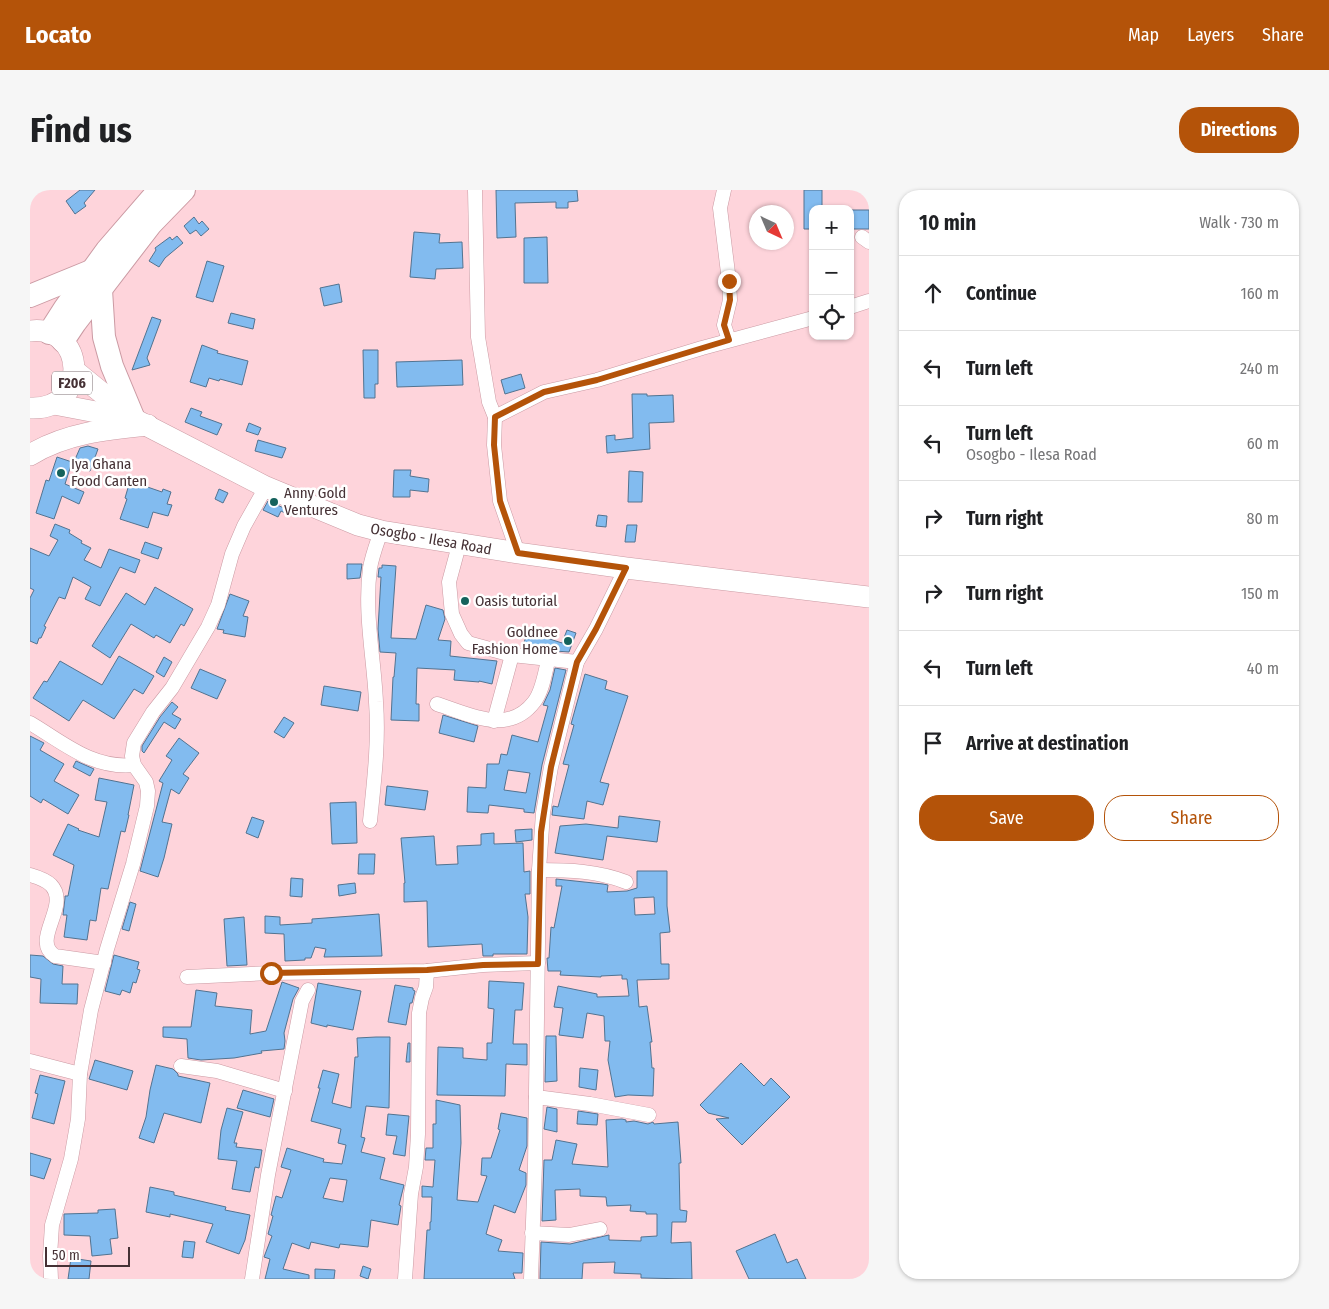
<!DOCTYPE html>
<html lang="en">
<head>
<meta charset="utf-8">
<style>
	body { margin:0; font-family:"Fira Sans Condensed",sans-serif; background:#f6f6f6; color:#202124 }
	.controls { position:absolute; right:15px; top:15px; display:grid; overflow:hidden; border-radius:10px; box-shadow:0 1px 4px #0004 }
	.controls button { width:45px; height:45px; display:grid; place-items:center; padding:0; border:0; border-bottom:1px solid #e0e0e0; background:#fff; color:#202124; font:25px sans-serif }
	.compass { position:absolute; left:719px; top:15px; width:45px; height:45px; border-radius:50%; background:#fff; box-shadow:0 1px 4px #0004; rotate:136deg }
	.scale { position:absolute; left:15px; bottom:12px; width:85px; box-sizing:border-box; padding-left:5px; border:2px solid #453135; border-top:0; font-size:14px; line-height:18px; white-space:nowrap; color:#453135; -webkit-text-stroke:4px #fff; paint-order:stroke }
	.stop { position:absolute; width:15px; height:15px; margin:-11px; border:4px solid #b45309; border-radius:50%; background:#fff }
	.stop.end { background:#b45309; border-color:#fff; box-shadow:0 1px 5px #0008 }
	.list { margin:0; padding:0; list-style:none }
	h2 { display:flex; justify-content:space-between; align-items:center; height:65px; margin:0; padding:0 20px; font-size:21px }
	h2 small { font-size:16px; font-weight:400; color:#757577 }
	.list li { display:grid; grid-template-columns:32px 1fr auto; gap:15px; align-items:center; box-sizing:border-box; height:75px; padding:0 20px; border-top:1px solid #e0e0e0 }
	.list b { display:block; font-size:19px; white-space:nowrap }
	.list p { margin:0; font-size:16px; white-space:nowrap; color:#757577 }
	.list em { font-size:16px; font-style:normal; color:#757577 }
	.actions { display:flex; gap:10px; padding:15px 20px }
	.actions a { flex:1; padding:11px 0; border:1px solid #b45309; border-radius:20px; text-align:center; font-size:18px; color:#b45309 }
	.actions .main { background:#b45309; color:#fff }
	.icon { flex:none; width:28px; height:28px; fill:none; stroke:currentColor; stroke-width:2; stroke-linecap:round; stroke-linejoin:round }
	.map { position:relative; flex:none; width:839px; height:1089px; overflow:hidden; border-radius:20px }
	header { display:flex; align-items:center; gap:30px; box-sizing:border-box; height:70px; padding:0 25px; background:#b45309; color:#fff }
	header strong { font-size:24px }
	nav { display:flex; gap:28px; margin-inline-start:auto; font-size:18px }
	.intro { display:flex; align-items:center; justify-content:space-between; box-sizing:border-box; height:120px; padding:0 30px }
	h1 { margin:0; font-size:35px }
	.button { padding:12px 22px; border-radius:20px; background:#b45309; color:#fff; font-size:18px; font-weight:700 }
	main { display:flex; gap:30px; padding:0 30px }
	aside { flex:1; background:#fff; border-radius:20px; box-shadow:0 1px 4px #0004 }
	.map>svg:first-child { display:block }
</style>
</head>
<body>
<header>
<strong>Locato</strong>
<nav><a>Map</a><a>Layers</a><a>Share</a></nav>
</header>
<div class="intro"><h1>Find us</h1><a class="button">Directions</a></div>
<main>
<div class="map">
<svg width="839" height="1089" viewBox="0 0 839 1089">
	<rect width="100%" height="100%" fill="#fed4db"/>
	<g fill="#82bbef" stroke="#527390" fill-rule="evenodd">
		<polygon points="50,0 65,0 54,13 56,16 45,24 36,11"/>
		<polygon points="466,0 547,0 548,11 538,12 538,18 526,18 526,12 485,13 486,47 467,48"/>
		<polygon points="774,0 792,0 792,19 783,19 783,39 774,39"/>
		<rect x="820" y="20" width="19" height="19"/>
		<polygon points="164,27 169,34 172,31 179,39 171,46 166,40 160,44 154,36"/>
		<polygon points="384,42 410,44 409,53 432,52 433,78 406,79 405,89 380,87"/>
		<polygon points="147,46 153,53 135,68 129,77 119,71 126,60 125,58 140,47 142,50"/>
		<polygon points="517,47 518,93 494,93 494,48"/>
		<polygon points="177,71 194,76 183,112 166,107"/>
		<polygon points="309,94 312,112 294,116 290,98"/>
		<polygon points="201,123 225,129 223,139 198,133"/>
		<polygon points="122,127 131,130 117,168 120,175 102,180"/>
		<polygon points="172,155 188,161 187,163 218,171 212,195 190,189 189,191 179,188 176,197 160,192"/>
		<polygon points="333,160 348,160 348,194 345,194 345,208 334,208"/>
		<polygon points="432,170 433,195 367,197 366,172"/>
		<polygon points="491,184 495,198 475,204 471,190"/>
		<polygon points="602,204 617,204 617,206 643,205 644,232 619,233 620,259 577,263 576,246 585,245 585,250 603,248"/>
		<polygon points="161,218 172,222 170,226 192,234 187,245 155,232"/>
		<polygon points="219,233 231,238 228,245 216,241"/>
		<polygon points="228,250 256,258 252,268 225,261"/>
		<polygon points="58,256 68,259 60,281 43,274 50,258"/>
		<polygon points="27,267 42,272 35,294 54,302 49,314 32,306 24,329 6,323 16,290 19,291"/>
		<polygon points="364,280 381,280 380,286 399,289 398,302 380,300 380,307 363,307"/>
		<polygon points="599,281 613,282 612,312 598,312"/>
		<polygon points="100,291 132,302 133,299 141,302 137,314 142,315 138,326 123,322 118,338 90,329 97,309 95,308"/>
		<polygon points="189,299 198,303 193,313 185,309"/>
		<polygon points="238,311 263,322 261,326 251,321 248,327 233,320"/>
		<polygon points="568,325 577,326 576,337 566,336"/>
		<polygon points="25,334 40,340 39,343 52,351 51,353 61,358 54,370 71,378 79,359 110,370 105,383 90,377 70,416 55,409 61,397 43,387 35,409 29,407 14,436 16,437 11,448 9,448 7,454 0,451 0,408 4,400 0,398 0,358 19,366 28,350 20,346"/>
		<polygon points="597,335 607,335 605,352 595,352"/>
		<polygon points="115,352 132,358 128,369 111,363"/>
		<polygon points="317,374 332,374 330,388 317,389"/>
		<polygon points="352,375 366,376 361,448 386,449 396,415 413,420 415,429 408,450 421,451 420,466 467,471 462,494 449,491 449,492 424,490 425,480 387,478 386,514 389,514 389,531 361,530 363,487 364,487 366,463 350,462 348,439 351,387 348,387 349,378 352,378"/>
		<polygon points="125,397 163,419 154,436 151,434 140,453 126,445 124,448 101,434 80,468 62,456 96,403 115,415"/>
		<polygon points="200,404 219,411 213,426 218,427 215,447 193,443 194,440 187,439"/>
		<polygon points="537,440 546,443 539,462 525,461 521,458 507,459 493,455 498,442 532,453"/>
		<polygon points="89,466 124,486 113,504 104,499 84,529 53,510 39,531 3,508 14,491 17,492 30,471 72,495"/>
		<polygon points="134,467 142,472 134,487 126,482"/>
		<path d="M525 478 536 480 512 575 504 623 494 622V619L459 615 458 623 437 622 438 597 456 598 457 574H469L471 564 477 565 482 545 508 552 518 516 513 515 520 500ZM478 580 500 583 496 603 474 600Z"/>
		<polygon points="170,479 196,490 187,509 161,498"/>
		<polygon points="555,484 577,491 575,499 598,506 570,592 579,594 573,615 557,611 554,629 522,625 523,616 528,617 539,575 533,574 544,535 541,534"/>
		<polygon points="294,496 331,502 328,521 291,515"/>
		<polygon points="142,512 148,517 142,524 151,529 145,539 134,532 114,563 112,561 112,556 130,527"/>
		<polygon points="413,525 448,536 444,552 409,543"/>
		<polygon points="254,527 264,533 254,548 244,542"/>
		<polygon points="0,546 14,553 10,560 34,574 24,591 49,605 38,624 13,609 11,613 0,606"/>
		<polygon points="149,548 169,563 153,584 159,588 149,604 141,599 132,632 142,634 134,668 128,687 110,681 133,593 129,591 142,570 136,566"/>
		<polygon points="46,571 64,579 60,586 43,577"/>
		<polygon points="69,588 104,595 98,625 99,625 95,642 91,641 78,699 71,698 66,731 60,730 57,750 34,747 37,725 33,725 35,708 35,706 38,706 44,675 23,665 38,634 49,639 48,640 69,647 77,612 65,610"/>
		<polygon points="357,596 398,601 395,620 355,615"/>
		<polygon points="326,612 327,653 302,654 300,613"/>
		<polygon points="589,626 630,631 627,652 577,646 573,670 525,663 530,636 556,634 588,638"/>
		<polygon points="222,627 234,631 228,648 216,643"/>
		<polygon points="502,639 502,650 486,652 485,640"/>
		<polygon points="464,643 464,654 493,653 494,682 500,681 500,704 495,704 498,727 497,764 463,764 463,766 453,766 452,754 398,757 397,711 374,712 374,693 375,693 371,648 404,646 406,675 428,674 427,656 451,655 451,644"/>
		<polygon points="329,664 345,664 344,684 328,684"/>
		<path d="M607 681H637V716L640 742 630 743 631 774H639V789L607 790 609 817 617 816 622 852H620L622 878H624L623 906 598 905 585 907 578 870 580 851H575L574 826 557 823 553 848 529 845 533 818 524 817 528 796 567 804V807L599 806 597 789H592V785L571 786V787L530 785 531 781H518L517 768H519L521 737 524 738 532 696H526V689L573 694 578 695 577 702 597 701 607 698ZM624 707 625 724 605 725 604 708Z"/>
		<polygon points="261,688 273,689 272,707 260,706"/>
		<polygon points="325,693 326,703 309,706 308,695"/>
		<polygon points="100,712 106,714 99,741 92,739"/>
		<polygon points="349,724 352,766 294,767 296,759 285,757 281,768 275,768 275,770 255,771 254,744 235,743 235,726 250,727 250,735 282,733 282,729"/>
		<polygon points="214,727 217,775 197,776 194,729"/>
		<polygon points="0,765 13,766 23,774 33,776 32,794 48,794 47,814 10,813 11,789 0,787"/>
		<polygon points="84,765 109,772 107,779 110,780 106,793 103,792 100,803 92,800 90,805 75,801"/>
		<polygon points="459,791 494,793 492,820 485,820 483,854 497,854 497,875 476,874 475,906 407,905 408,857 433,858 433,868 457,870 457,853 462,853 464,819 458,818"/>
		<polygon points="252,792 269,798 263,809 254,843 255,851 254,859 231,861 232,863 204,868 171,870 158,868 157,849 133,847 133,837 161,837 166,800 187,803 185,816 222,820 220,844 236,841"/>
		<polygon points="288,793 331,801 323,840 297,835 297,837 281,833"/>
		<polygon points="365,795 383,798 383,800 385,801 382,813 380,813 376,835 358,832"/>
		<polygon points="516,846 526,846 527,891 515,892"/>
		<path d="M346 847H360L359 918 336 916 331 947 335 948 331 962 355 968 350 989 374 995 369 1015 371 1016 368 1035 341 1030 338 1057 310 1054 309 1058 281 1052 279 1059 262 1053 253 1079 279 1085V1089H235L240 1069 234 1067 242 1046 238 1044 243 1026 241 1025 246 1006 252 1008 261 980 251 977 257 958 294 969 293 972 312 974 316 955 308 953 311 939 281 931 290 898H288L293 880 309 884 302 913 321 918 325 867H328L327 848ZM300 988 317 990 313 1012 293 1008Z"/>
		<polygon points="378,853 380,853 380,872 376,872"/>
		<polygon points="65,870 103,881 97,900 59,889"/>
		<polygon points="711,873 734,896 741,888 760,907 712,955 686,929 699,928 678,923 670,915"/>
		<polygon points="126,875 143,879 148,884 148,886 180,893 171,933 134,923 124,953 109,948 116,927 120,900"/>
		<polygon points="550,878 568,880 566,900 549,897"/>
		<polygon points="10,885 35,891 24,934 2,928 8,904 5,903"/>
		<polygon points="213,900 244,909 240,927 207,918"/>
		<polygon points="406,910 430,915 431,953 427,1010 448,1012 457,986 451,985 452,968 461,968 470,940 468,939 471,923 497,928 497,956 489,980 496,983 496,995 485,1023 464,1015 456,1044 472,1050 468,1061 493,1063 492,1083 483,1083 485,1089 394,1089 397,1040 400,1040 400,1032 401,1032 402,1007 392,1007 392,996 403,997 405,970 395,970 396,958 403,958 403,934 406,934"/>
		<polygon points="517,917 527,919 527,942 514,939"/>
		<polygon points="197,918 213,922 204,953 207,953 206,957 232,960 229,978 225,977 220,1002 202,999 207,971 188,969 191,940"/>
		<polygon points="548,921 568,924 567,935 547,934"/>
		<polygon points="358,924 379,926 375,966 363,964 367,946 356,945"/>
		<polygon points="592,929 596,930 596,932 604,931 618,934 623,932 624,934 648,932 651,973 649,973 650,1020 657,1021 656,1032 642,1032 641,1053 661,1052 662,1089 611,1088 611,1084 584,1083 585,1072 553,1073 552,1089 510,1089 511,1052 540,1054 579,1045 579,1050 611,1051 611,1047 627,1046 627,1024 616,1024 616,1022 600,1021 601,1015 577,1016 576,1007 550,1006 550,999 525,1000 526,1030 512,1031 514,970 522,970 526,950 547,954 542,974 578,977 576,930"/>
		<polygon points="0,963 21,969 14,989 0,985"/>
		<polygon points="120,997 144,1002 144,1005 196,1017 195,1020 220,1025 215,1050 209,1064 176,1052 183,1034 140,1024 140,1027 116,1022"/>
		<polygon points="85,1019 88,1048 80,1049 82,1064 62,1066 60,1046 34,1045 34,1024 68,1023 68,1020"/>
		<polygon points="745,1044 757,1073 767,1069 776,1089 719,1089 706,1061"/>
		<polygon points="154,1051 165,1052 163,1068 152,1067"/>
		<polygon points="41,1068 61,1071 59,1089 38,1089"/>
		<polygon points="333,1076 341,1079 338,1089 330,1086"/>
		<polygon points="285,1079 305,1080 304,1089 285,1089"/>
	</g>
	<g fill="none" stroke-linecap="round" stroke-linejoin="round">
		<defs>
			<g id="minor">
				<polyline points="445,0 448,147 459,212 465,227 464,255 470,311 488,363"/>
				<polyline points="694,0 690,18 699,91 700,110 694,135 699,150"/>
				<polyline points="832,47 839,52"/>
				<polyline points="820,117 839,111"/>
				<polyline points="465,227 514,202 567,190 672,158 783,128"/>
				<polyline points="429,355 419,392 422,424 431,444 438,453 482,465 547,472"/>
				<path d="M407 514C439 524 478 546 504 512 513 501 515 481 519 467"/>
				<polyline points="464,531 482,465"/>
				<path d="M0 533C34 553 62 579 104 575"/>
				<path d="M340 631C344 592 349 552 346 512 344 468 334 423 340 378 342 366 347 353 351 341"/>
				<path d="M509 680C539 680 568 681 596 692"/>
				<path d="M0 685C7 687 16 690 21 695 41 716 0 750 25 766L74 773"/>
				<polyline points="157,787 241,783 397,781 453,775 508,773"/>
				<polyline points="0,871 50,884"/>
				<polyline points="151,876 187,881 255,901"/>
				<polyline points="506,907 560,914 619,925"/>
				<polyline points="502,1043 539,1045 570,1039"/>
				<polyline points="21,1089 20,1066 22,1035 41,969 48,929 50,884 61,820 77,759 103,674 117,616 118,601 116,592 104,575 102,566 104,553 123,522 142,498 178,437 188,415 202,364 214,336 236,297"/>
				<polyline points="222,1089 238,985 272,811 278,800"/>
				<polyline points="375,1089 381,1004 386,977 388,944 389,823 392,808 396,797 397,781"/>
				<polyline points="501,1089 505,975 509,680 513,623 521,577 547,472 566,439 596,378"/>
			</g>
			<g id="primary">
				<path d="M0 141C56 134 61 221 0 218"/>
				<polyline points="45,181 104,229 236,297 328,335 351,341 488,363 596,378 839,407"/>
				<polyline points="24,214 103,229"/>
				<path d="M0 265C36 243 77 239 118 235"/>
			</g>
			<g id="trunk">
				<polyline points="71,100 74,147 82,176 104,229"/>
				<polyline points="0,106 61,81"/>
				<polyline points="19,143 35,118 77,60 129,0"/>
				<polyline points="33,151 45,133 121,34 154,0"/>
			</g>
		</defs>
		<use href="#minor" stroke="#cb9aa3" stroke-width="15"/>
		<use href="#primary" stroke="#cb9aa3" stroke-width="22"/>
		<use href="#trunk" stroke="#cb9aa3" stroke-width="24"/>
		<use href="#minor" stroke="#fff" stroke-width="14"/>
		<use href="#primary" stroke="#fff" stroke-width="21"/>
		<use href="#trunk" stroke="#fff" stroke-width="22"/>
	</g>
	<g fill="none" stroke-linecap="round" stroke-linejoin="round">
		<polyline stroke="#b45309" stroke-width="6" points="241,783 397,780 453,775 508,774 511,642 521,577 547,472 566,439 596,378 488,363 470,311 464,255 465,227 514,202 567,190 699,150 694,135 700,110 699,91"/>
	</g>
	<g fill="#15625c" stroke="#fff" stroke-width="2">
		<circle cx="31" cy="283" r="5"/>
		<circle cx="244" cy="312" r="5"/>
		<circle cx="435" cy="411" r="5"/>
		<circle cx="538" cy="451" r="5"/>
	</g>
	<g text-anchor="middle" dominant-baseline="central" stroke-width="5" stroke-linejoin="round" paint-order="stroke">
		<rect fill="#fff" stroke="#7d6f72" stroke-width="1" x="22" y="181.5" width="40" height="23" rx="4"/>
		<g font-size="14" font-weight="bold" fill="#453135">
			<text x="42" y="193">F206</text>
		</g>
		<g font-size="15" fill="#453135" stroke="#fff" text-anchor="start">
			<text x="41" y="274">Iya Ghana<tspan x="41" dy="17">Food Canten</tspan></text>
			<text x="254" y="303">Anny Gold<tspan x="254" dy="17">Ventures</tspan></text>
			<text x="445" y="411">Oasis tutorial</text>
			<text x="528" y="442" text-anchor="end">Goldnee<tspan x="528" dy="17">Fashion Home</tspan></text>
		</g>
		<g font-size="15" fill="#453135" stroke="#fff">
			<text transform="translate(401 349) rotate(10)">Osogbo - Ilesa Road</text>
		</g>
	</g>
</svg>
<div class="controls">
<button>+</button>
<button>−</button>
<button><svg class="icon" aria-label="locate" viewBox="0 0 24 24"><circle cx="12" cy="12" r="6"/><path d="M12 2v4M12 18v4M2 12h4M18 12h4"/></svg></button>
</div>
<svg class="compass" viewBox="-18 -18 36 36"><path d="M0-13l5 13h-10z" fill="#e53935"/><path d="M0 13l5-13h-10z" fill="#757577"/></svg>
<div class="scale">50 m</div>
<div class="stop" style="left:241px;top:783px"></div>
<div class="stop end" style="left:699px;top:91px"></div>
</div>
<aside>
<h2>10 min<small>Walk · 730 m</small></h2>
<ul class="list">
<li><svg class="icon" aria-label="ahead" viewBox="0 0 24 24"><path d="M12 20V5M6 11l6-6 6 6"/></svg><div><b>Continue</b></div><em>160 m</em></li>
<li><svg class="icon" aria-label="left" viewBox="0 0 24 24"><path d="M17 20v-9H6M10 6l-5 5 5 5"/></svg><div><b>Turn left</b></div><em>240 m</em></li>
<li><svg class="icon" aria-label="left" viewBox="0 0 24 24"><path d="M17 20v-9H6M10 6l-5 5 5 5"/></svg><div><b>Turn left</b><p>Osogbo - Ilesa Road</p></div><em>60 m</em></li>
<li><svg class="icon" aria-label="right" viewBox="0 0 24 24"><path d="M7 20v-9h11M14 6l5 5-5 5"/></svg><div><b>Turn right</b></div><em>80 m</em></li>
<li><svg class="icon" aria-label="right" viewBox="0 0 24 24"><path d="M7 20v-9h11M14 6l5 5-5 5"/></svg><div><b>Turn right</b></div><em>150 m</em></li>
<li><svg class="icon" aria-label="left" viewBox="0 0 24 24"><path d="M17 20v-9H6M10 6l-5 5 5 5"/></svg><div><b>Turn left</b></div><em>40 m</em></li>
<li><svg class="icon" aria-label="arrive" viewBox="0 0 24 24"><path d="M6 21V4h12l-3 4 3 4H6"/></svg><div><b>Arrive at destination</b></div></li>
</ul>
<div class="actions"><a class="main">Save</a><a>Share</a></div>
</aside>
</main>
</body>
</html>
